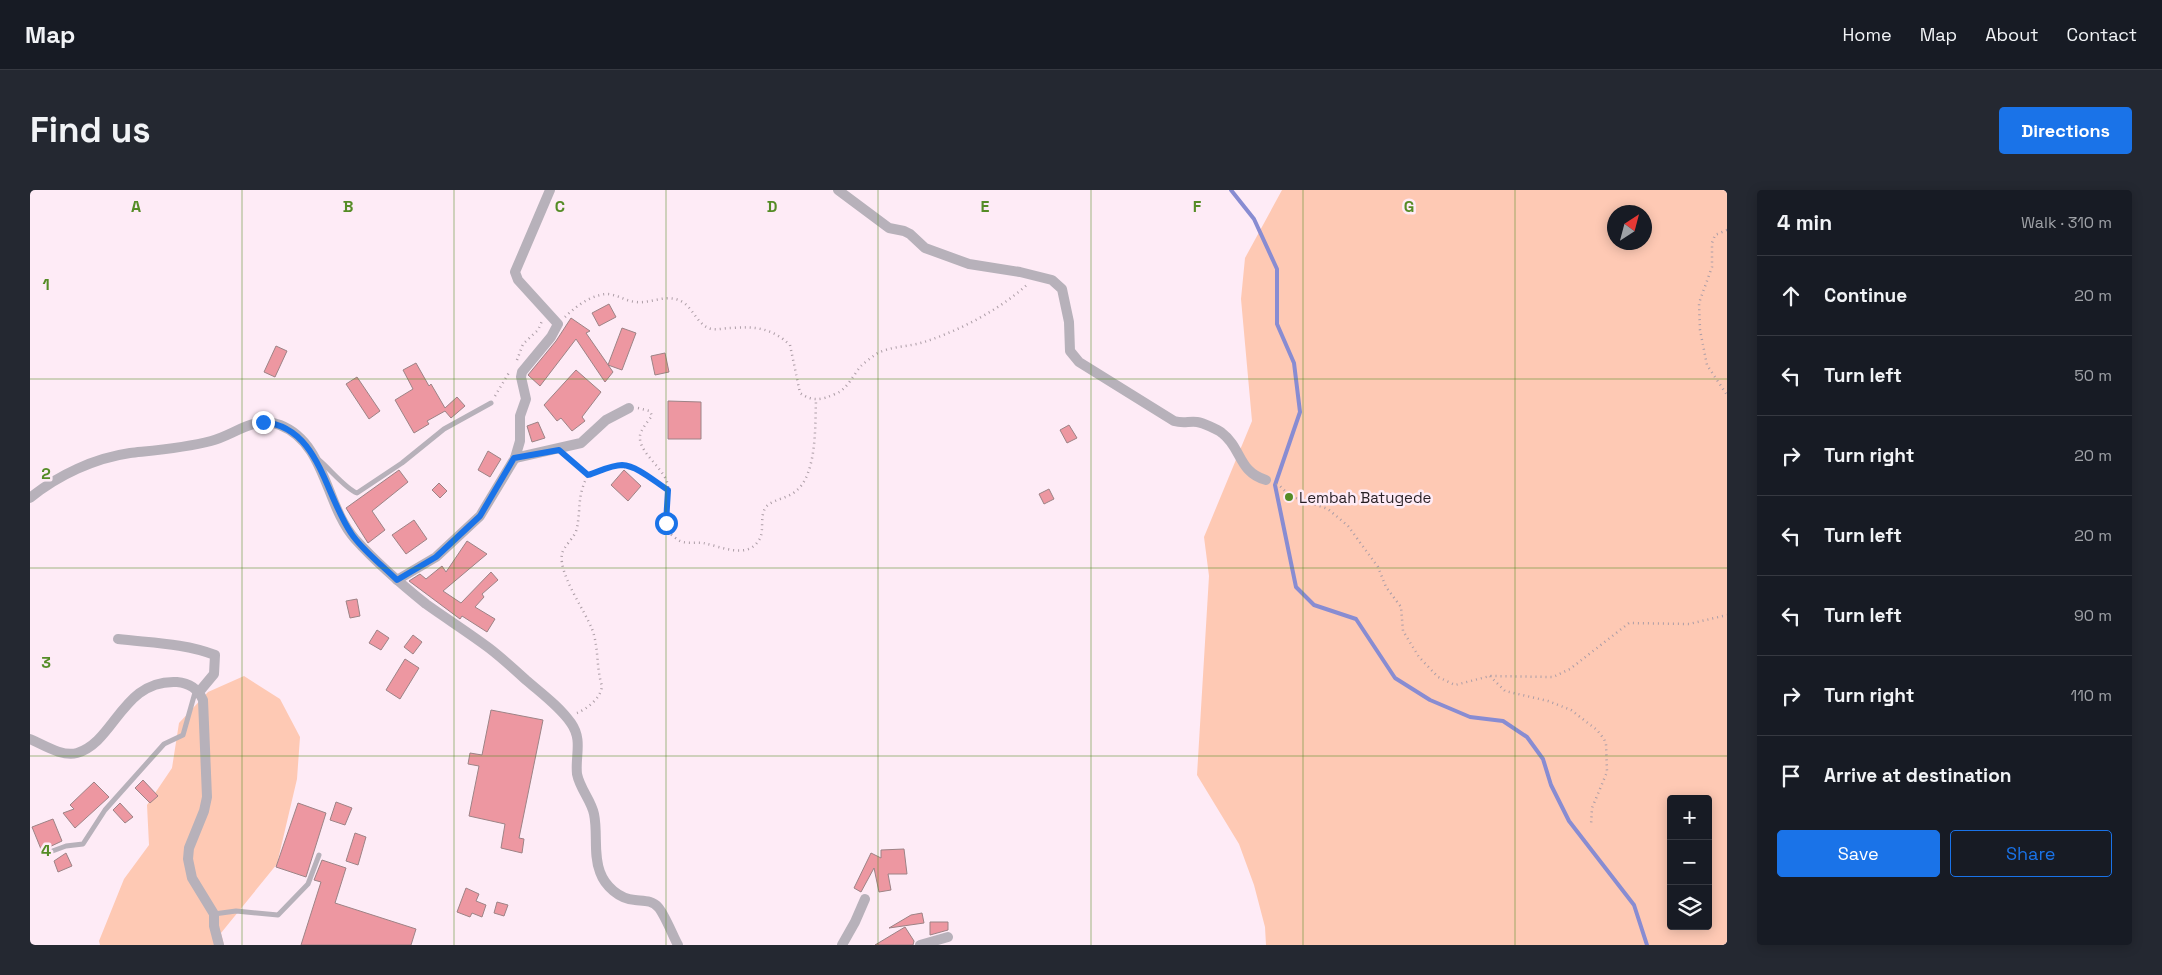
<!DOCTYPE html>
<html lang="en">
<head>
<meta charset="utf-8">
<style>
	body { margin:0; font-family:"Space Grotesk",sans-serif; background:#242831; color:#f1f3f6 }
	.controls { position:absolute; right:15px; bottom:15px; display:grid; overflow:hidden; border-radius:5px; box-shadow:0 2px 12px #0003 }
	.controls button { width:45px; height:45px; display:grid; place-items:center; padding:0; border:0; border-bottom:1px solid #363941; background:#171b24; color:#f1f3f6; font:25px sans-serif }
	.compass { position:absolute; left:1577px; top:15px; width:45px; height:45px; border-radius:50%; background:#171b24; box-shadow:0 2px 12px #0003; rotate:36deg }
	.stop { position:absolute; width:15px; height:15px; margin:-11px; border:4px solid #1a73e8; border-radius:50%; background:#fff }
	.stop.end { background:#1a73e8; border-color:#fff; box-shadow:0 1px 5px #0008 }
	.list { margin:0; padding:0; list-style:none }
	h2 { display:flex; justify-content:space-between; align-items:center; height:65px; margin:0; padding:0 20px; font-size:21px }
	h2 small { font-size:16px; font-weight:400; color:#9ea1a6 }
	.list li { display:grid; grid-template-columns:32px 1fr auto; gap:15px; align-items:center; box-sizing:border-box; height:80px; padding:0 20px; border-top:1px solid #363941 }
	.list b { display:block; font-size:19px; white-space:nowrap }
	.list em { font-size:16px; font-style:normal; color:#9ea1a6 }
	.actions { display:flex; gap:10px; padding:15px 20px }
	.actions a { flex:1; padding:11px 0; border:1px solid #1a73e8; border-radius:5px; text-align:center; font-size:18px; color:#1a73e8 }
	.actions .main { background:#1a73e8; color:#fff }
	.icon { flex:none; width:28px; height:28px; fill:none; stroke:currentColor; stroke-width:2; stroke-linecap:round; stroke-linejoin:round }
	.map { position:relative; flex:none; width:1697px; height:755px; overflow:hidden; border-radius:5px }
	header { display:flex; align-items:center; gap:30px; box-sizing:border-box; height:70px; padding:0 25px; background:#171b24; border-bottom:1px solid #363941 }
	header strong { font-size:24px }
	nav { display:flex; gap:28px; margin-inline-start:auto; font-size:18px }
	.intro { display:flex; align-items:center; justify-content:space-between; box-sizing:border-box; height:120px; padding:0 30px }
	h1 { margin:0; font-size:35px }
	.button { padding:12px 22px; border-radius:5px; background:#1a73e8; color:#fff; font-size:18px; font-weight:700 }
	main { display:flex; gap:30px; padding:0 30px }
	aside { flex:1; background:#171b24; border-radius:5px; box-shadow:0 2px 12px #0003 }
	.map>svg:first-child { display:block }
</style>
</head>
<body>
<header>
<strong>Map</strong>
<nav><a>Home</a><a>Map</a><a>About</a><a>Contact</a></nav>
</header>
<div class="intro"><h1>Find us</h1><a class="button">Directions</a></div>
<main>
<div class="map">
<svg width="1697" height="755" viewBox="0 0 1697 755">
	<rect width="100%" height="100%" fill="#feebf6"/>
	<g fill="#fec9b4" fill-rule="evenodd">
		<path d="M1252 0H1697V755H1236L1235 737 1224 695 1209 654 1167 585 1179 386 1174 347 1222 231 1211 109 1215 68ZM1584 22H1614V52H1584ZM1641 609H1678V736H1641Z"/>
		<polygon points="214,486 250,509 270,547 267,589 247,674 191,743 194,755 70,755 69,751 94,689 119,655 117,615 142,578 149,533 178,502"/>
	</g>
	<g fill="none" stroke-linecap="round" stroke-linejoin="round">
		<polyline stroke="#888cd2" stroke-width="4" points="1201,0 1224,29 1247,79 1247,134 1264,173 1270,222 1245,295 1266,397 1284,415 1326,429 1365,488 1400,510 1440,527 1473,531 1497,547 1513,569 1521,595 1539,631 1604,715 1617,755"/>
	</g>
	<g fill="#ed97a1" stroke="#9d8386">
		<polygon points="579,114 586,127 569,136 562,123"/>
		<polygon points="541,128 560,141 556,143 583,182 575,192 546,149 510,196 498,185 526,151"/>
		<polygon points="592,138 606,143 592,180 578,175"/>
		<polygon points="246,156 257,161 245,187 234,182"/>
		<polygon points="635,163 639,182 625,185 621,166"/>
		<polygon points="386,173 399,196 401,194 415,218 427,207 435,216 421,228 415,221 397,231 399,234 384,243 365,210 383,199 373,180"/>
		<polygon points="546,180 571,202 552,227 555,231 542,241 531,228 527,231 514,215"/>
		<polygon points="327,187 350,221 339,229 316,194"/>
		<polygon points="638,211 671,212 671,249 638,249"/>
		<polygon points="508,232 515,248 502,252 497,236"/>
		<polygon points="1039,235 1047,248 1037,253 1030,240"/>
		<polygon points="458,261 471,269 460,287 448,280"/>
		<polygon points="369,280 378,292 342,321 355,340 338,353 316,318"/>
		<polygon points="594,280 611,296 598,311 581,295"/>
		<polygon points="409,293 417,301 410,308 402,300"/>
		<polygon points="1019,299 1024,309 1014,314 1009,304"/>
		<polygon points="384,330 397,349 376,364 362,345"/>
		<polygon points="437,351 457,364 413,401 431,413 461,382 468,390 452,404 454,407 445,417 465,429 457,442 432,426 430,429 379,391 390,384 396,389 412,376 416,382"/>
		<polygon points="327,409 330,426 320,428 316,411"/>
		<polygon points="347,440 359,448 351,460 339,453"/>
		<polygon points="383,445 392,452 383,464 374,457"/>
		<polygon points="375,469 389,478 370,509 356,500"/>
		<polygon points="461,520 513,530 489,648 494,649 492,663 471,658 475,634 439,626 449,576 438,574 440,563 452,565"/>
		<polygon points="113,590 128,606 120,613 105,598"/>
		<polygon points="64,592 79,607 45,638 33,623 44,619 40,615"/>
		<polygon points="306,612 322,618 315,635 300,630"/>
		<polygon points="90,613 103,627 95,633 83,620"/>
		<polygon points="268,613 296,623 276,687 246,677"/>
		<polygon points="23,629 32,651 15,659 13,664 2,637"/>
		<polygon points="325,643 336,647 328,675 316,671"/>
		<polygon points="874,659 877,684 858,684 861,700 849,702 844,678 831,702 824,698 841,663 851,668 851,660"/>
		<polygon points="36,663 42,676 28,682 24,671"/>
		<polygon points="292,670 316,678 305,713 386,739 381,755 271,755 291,692 284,690"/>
		<polygon points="436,698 449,704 446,711 456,715 452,727 442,723 440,727 427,722"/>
		<polygon points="467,712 478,715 474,726 464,723"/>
		<polygon points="892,723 894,733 859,738 881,725"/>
		<polygon points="900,732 918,732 918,740 900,745"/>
		<polygon points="875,737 884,751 883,755 845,755"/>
	</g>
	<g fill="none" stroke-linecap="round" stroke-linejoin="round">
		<g stroke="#ac9da6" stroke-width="2.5" stroke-dasharray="1 4" stroke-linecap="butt">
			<polyline points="1697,40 1685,45 1682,53 1682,77 1669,113 1670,140 1677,175 1697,205"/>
			<path d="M535 127C544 118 557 108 570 105 584 101 593 111 606 112 621 114 639 102 654 113 664 120 669 137 682 139 688 140 695 138 701 138 725 136 742 138 760 155L770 203C783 212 791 210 805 204 817 200 823 185 831 176 835 172 841 168 846 164 860 156 879 157 894 152 931 140 969 120 998 94"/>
			<polyline points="487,170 493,154 508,140 512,131"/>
			<polyline points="465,206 480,181"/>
			<path d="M608 218 620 221 622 226C618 231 614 236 611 242 604 259 632 276 637 292 641 307 634 325 638 342 642 345 646 349 650 351 657 354 665 352 673 353 690 356 717 370 729 350 735 341 729 326 736 317 743 309 757 309 766 301 787 284 785 236 786 211"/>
			<polyline points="538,268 558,285"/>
			<polyline points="1246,294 1250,296 1260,306 1298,319 1318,336 1348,377 1356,397 1371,417 1373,441 1389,467 1408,487 1425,495 1460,486 1523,487 1540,479 1599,433 1659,434 1697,425"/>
			<polyline points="1460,486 1475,501 1518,511 1541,520 1567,540 1574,549 1576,554 1577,582 1562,618 1561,635"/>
			<path d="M547 523C557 519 571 508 572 496 566 478 569 457 562 439 555 421 528 383 532 364 534 355 545 348 547 338 551 316 547 306 558 285 602 270 600 276 637 300"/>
		</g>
		<g stroke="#b7b1ba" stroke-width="5">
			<path d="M289 270C300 279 316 299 327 303L372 273 414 239 461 213"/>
			<polyline points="17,663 36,656 53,654 75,620 134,554 153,545 166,499"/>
			<polyline points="184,724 206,721 248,725 278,694 289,665"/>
		</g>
		<g stroke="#b7b1ba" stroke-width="10">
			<path d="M808 0 859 38 874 41 880 44 895 58 939 74 990 82 1022 90 1032 99 1039 132 1040 161 1049 172 1144 231C1154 234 1158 231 1167 232 1173 233 1187 239 1192 243 1212 258 1208 282 1236 290"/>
			<polyline points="485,268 551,253 576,230 599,218"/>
			<path d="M0 308C28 285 65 268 100 263 128 260 154 258 181 251 204 245 225 225 250 235 296 253 295 315 325 349 346 372 371 394 396 414 417 429 439 443 459 458 472 468 484 479 496 490 511 503 529 516 541 533 553 550 545 566 547 584 550 599 561 610 564 624 568 643 563 664 570 682 575 696 589 709 605 710 613 711 622 710 628 717 634 723 643 746 648 755"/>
			<polyline points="367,390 406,367 450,326 485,268 490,251 490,226 496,209 491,187 492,182 521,147 528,134 488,90 485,82 520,0"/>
			<path d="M88 449C121 453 154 453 185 465L184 484 169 502"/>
			<path d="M0 549C14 555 32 567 47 563 85 552 92 489 147 492 160 493 168 499 173 510L177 607 174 621 159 658 158 669 162 688 184 724V736L189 755"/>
			<polyline points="812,755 825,732 835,709"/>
			<polyline points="890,755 918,747"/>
		</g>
	</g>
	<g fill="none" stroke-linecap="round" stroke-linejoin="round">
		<path stroke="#1a73e8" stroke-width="6" d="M233 232C289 237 294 303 321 343 331 359 353 376 367 390L406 367 450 326 484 268 529 260 558 285C568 282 581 275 592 275 608 276 625 292 638 300L636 333"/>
	</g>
	<path fill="none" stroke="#558c26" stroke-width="1" stroke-opacity="0.55" d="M212 0V755M424 0V755M636 0V755M848 0V755M1061 0V755M1273 0V755M1485 0V755M0 189H1697M0 378H1697M0 566H1697"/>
	<circle fill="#558c26" stroke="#feebf6" stroke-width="2" cx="1259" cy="307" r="5"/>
	<g text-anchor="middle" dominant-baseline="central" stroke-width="5" stroke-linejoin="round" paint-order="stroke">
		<g font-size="15" fill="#271f24" stroke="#feebf6" text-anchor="start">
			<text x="1269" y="307">Lembah Batugede</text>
		</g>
	</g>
	<g font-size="16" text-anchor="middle" font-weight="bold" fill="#558c26" stroke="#feebf6" stroke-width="5" stroke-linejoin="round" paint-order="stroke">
		<text x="106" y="22">A</text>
		<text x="318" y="22">B</text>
		<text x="530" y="22">C</text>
		<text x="742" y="22">D</text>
		<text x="955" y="22">E</text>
		<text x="1167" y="22">F</text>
		<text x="1379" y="22">G</text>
		<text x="16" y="100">1</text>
		<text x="16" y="289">2</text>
		<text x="16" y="478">3</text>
		<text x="16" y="666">4</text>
	</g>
</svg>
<div class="controls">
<button>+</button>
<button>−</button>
<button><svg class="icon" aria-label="layers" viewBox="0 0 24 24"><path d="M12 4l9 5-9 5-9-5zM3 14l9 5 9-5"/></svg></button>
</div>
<svg class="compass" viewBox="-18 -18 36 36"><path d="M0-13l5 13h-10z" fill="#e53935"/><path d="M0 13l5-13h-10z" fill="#9ea1a6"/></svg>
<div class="stop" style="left:636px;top:333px"></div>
<div class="stop end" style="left:233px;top:232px"></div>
</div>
<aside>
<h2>4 min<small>Walk · 310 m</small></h2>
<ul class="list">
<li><svg class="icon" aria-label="ahead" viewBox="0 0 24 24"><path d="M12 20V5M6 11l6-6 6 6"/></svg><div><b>Continue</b></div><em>20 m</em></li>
<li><svg class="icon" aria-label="left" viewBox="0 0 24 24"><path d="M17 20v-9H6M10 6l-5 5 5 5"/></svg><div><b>Turn left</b></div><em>50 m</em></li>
<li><svg class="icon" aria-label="right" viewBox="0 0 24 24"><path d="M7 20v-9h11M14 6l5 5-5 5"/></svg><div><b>Turn right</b></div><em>20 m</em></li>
<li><svg class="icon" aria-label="left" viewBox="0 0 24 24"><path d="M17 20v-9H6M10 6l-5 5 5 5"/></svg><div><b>Turn left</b></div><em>20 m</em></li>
<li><svg class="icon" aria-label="left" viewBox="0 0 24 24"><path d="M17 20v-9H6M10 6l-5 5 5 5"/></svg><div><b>Turn left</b></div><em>90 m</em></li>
<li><svg class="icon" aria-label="right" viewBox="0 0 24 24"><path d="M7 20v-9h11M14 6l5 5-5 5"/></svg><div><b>Turn right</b></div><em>110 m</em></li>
<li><svg class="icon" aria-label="arrive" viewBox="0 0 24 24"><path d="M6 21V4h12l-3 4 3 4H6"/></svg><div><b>Arrive at destination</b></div></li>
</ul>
<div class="actions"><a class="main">Save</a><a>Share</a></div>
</aside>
</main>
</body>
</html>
